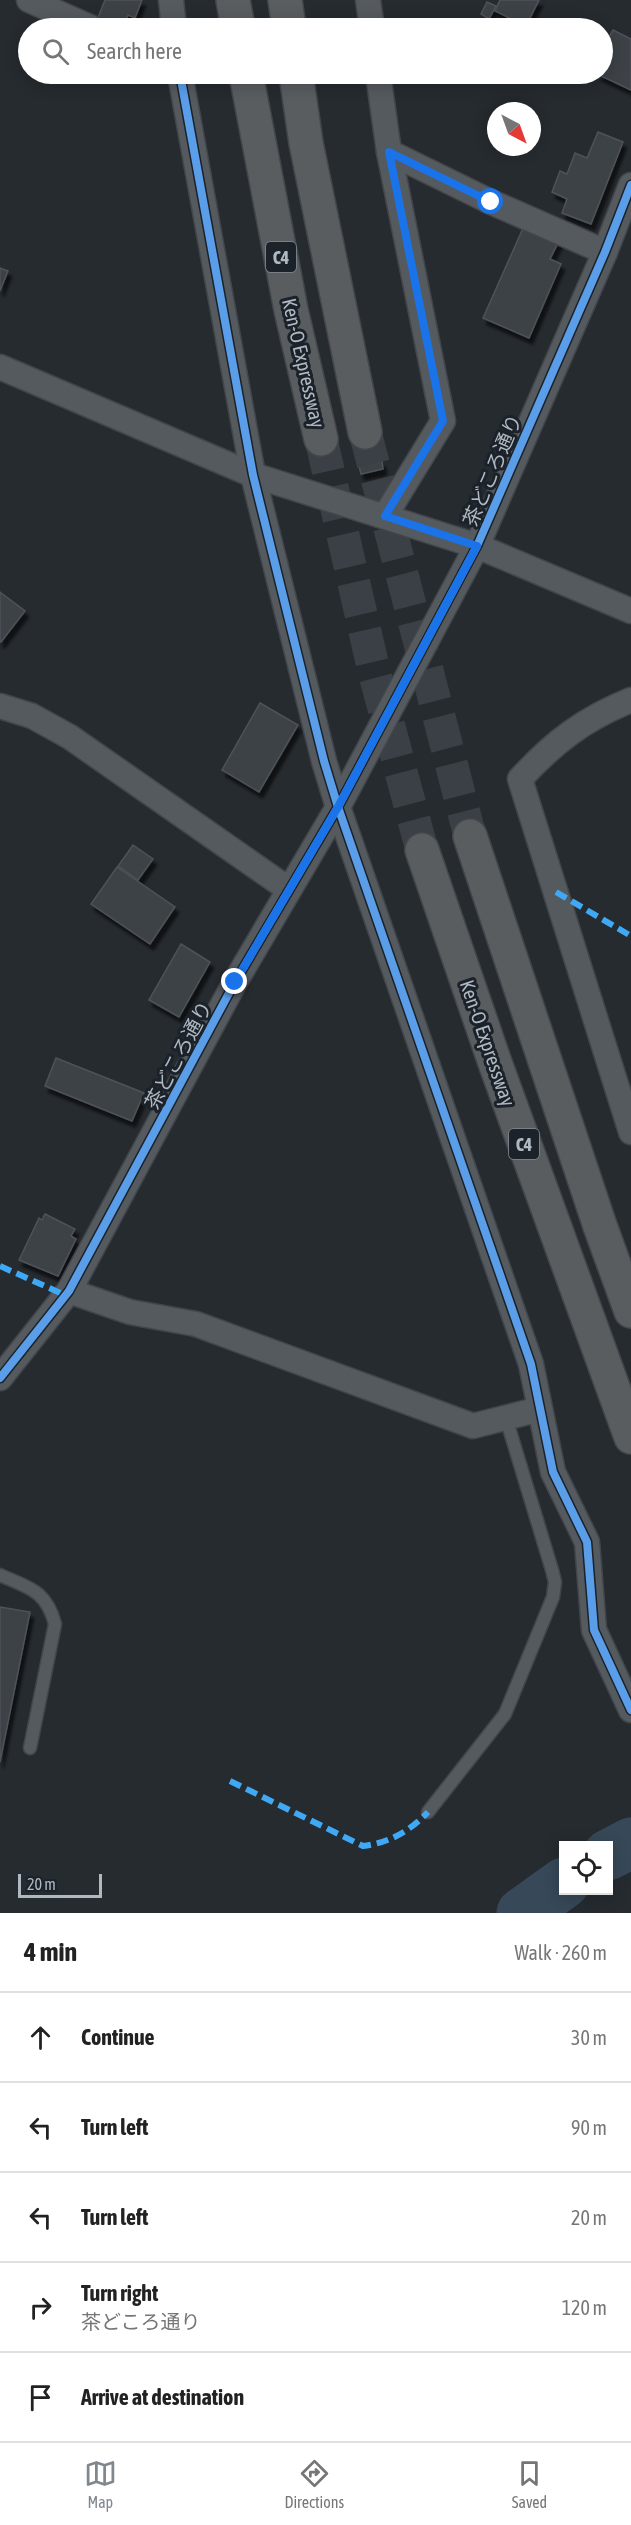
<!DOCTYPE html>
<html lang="en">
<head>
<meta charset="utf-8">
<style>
	body { margin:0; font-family:"Asap Condensed","Noto Sans JP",sans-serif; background:#f2f2f2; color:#222 }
	.controls { position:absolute; right:18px; bottom:18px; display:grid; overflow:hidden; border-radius:0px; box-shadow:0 3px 15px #0003 }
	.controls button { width:54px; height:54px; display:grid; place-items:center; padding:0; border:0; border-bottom:2px solid #e0e0e0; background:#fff; color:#222; font:30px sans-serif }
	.compass { position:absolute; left:487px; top:102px; width:54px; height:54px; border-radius:50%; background:#fff; box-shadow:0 3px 15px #0003; rotate:139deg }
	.scale { position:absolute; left:18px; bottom:15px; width:84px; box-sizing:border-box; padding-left:6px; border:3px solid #b0b8c2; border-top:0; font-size:16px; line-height:21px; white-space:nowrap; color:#b0b8c2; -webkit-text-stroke:4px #1b222a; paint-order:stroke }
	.stop { position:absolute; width:18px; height:18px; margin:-14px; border:4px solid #1a73e8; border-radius:50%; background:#fff }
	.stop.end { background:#1a73e8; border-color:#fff; box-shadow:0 2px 6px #0008 }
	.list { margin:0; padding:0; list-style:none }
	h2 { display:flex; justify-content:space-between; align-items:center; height:78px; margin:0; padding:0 24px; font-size:26px }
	h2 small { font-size:20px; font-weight:400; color:#767676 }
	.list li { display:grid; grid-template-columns:39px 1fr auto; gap:18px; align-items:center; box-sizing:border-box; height:90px; padding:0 24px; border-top:2px solid #e0e0e0 }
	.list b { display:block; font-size:22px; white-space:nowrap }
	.list p { margin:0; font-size:20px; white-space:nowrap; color:#767676 }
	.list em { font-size:20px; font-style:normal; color:#767676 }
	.icon { flex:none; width:33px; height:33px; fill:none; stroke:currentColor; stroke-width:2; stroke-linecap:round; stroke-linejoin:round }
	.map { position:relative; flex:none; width:631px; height:1913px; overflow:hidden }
	.search { position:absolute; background:#fff; box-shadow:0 3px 15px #0003; left:18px; right:18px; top:18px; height:66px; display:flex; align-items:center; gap:15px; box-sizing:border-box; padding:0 21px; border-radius:33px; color:#767676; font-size:22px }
	.sheet { height:528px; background:#fff }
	nav { display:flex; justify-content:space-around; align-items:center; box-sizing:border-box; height:84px; border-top:2px solid #e0e0e0; background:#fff; font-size:16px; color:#767676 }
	nav a { display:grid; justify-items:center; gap:3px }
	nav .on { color:#80878f }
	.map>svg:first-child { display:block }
</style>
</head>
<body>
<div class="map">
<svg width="631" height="1913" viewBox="0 0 631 1913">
	<defs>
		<filter id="shadow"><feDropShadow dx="3.5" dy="6" stdDeviation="1.5" flood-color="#0009"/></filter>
	</defs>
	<rect width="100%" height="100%" fill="#262b30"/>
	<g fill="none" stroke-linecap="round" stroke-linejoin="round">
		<g stroke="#374858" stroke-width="51">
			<polyline points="608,1855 631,1843"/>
			<polyline points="522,1913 564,1883"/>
		</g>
	</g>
	<g fill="#3e4347" stroke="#4e5258" stroke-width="1.5" filter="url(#shadow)">
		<polygon points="105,0 142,0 135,18 128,15 123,28 97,20"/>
		<polygon points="500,0 539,0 526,26 495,11"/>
		<polygon points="487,2 496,6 489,19 481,14"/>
		<polygon points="613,30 631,39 631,90 597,74 602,74 602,49"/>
		<polygon points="598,132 623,142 591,224 562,213 567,199 552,192 560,171 567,174 575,153 587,158"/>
		<polygon points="524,226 559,241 550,259 561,264 529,338 483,318"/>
		<polygon points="0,268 8,271 0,291"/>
		<polygon points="382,461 383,469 361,474 359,466"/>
		<polygon points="0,592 25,611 1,642 0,642"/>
		<polygon points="260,703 298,725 259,792 222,770"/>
		<polygon points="133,845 153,859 138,880 118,866"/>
		<polygon points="117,867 175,907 150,944 91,904"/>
		<polygon points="181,944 210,962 179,1017 149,1000"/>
		<polygon points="56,1058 144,1093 132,1121 45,1086"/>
		<polygon points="45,1214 75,1229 71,1236 76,1239 58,1276 19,1260 39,1218 42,1220"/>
		<polygon points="0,1607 30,1612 0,1762"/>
	</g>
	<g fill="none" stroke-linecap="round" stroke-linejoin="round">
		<g stroke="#3b4046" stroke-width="33" stroke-dasharray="33 16" stroke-linecap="butt">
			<polyline points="365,432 470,836"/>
			<polyline points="321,439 374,671 422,850"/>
		</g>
		<defs>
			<g id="lane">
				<path d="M0 1575C29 1588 46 1590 55 1624L30 1748"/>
				<polyline points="428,1812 505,1714 553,1597 555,1582 552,1570 506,1418"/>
			</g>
			<g id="street">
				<polyline points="29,0 92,28"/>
				<polyline points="171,0 174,28"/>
				<polyline points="368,0 372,28"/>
				<polyline points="180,74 253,475 324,761 338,807 531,1364 553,1472 587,1542 594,1630 631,1710"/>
				<polyline points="378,74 389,152 443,421 385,516"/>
				<polyline points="389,152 491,202 605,252"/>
				<polyline points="0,367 253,475 477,546 631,611"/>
				<path d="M631 700C584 719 554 742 520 779L631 1132"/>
				<polyline points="0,706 32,716 70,737 288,889"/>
				<polyline points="69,1291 130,1312 196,1324 473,1426 540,1409"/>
				<polyline points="0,1378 69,1291 235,982 338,807 477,546 605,252 631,185"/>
			</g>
			<g id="highway">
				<polyline points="233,0 238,28"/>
				<polyline points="285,0 289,28"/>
				<polyline points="246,74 291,310 321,439"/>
				<polyline points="296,74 306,143 365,432"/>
				<polyline points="470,836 600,1226 631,1311"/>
				<polyline points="422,850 494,1060 631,1437"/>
			</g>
		</defs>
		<use href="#lane" stroke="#42464a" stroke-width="15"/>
		<use href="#street" stroke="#42464a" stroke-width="27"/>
		<use href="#highway" stroke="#43474c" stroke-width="36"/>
		<use href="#lane" stroke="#555a5f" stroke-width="12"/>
		<use href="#street" stroke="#555a5f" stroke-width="24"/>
		<use href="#highway" stroke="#5a5d60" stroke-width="33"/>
		<g stroke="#3fa9f5" stroke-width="6" stroke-dasharray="12 6" stroke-linecap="butt">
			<polyline points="556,892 631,936"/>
			<polyline points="0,1266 65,1295"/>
			<path d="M230 1781 363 1846C389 1843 410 1831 428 1812"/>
		</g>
		<defs>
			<g id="cycleway">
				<polyline points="180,74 253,475 324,761 338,807 531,1364 553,1472 587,1542 594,1630 631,1710"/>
				<polyline points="0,1378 69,1291 235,982 338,807 477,546 605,252 631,185"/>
			</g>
		</defs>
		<use href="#cycleway" stroke="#1b222a" stroke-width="11"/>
		<use href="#cycleway" stroke="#5a9eea" stroke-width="8"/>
	</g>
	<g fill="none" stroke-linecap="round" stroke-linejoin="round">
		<polyline stroke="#1a73e8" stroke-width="8" points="235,982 338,807 477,546 385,516 443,421 389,152 491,202"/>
	</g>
	<g text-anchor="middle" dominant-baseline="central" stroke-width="6" stroke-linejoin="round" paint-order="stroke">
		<g fill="#1b222a" stroke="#838b94" stroke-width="1.5">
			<rect x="266" y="242" width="30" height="30" rx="4.5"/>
			<rect x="509" y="1129" width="30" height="30" rx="4.5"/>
		</g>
		<g font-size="18" font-weight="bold" fill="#b0b8c2">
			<text x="281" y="257">C4</text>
			<text x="524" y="1144">C4</text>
		</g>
		<g font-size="20" fill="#b0b8c2" stroke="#1b222a">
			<text transform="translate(304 363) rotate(77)">Ken-O Expressway</text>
			<text transform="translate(492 470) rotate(-67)">茶どころ通り</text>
			<text transform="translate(488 1043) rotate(71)">Ken-O Expressway</text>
			<text transform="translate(178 1055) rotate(-62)">茶どころ通り</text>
		</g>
	</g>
</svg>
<div class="controls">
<button><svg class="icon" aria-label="locate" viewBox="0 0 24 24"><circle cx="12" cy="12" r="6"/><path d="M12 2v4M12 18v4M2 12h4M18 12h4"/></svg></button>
</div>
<svg class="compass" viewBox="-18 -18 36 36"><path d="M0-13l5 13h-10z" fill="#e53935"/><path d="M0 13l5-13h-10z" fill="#767676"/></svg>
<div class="scale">20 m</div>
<div class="stop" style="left:491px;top:202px"></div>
<div class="stop end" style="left:235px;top:982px"></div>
<div class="search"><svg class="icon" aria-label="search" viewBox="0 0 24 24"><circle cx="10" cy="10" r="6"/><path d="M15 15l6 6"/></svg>Search here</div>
</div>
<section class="sheet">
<h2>4 min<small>Walk · 260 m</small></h2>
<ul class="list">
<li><svg class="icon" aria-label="ahead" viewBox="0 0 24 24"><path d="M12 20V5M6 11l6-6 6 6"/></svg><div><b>Continue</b></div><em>30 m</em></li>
<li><svg class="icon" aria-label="left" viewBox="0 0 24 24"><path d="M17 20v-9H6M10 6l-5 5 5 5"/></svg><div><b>Turn left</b></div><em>90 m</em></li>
<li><svg class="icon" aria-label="left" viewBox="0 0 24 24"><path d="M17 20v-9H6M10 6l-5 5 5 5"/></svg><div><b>Turn left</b></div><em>20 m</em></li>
<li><svg class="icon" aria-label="right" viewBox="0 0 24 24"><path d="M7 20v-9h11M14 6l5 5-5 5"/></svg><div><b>Turn right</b><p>茶どころ通り</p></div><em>120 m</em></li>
<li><svg class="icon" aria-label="arrive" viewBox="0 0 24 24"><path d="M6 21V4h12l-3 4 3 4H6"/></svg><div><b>Arrive at destination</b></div></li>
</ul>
</section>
<nav>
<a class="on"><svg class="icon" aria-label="map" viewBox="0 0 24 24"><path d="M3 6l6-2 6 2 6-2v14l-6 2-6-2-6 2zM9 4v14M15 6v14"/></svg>Map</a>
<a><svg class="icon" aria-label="directions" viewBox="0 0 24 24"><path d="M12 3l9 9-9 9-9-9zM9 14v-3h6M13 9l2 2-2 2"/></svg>Directions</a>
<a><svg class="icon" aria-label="saved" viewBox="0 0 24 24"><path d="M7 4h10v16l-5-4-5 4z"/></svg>Saved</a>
</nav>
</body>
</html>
